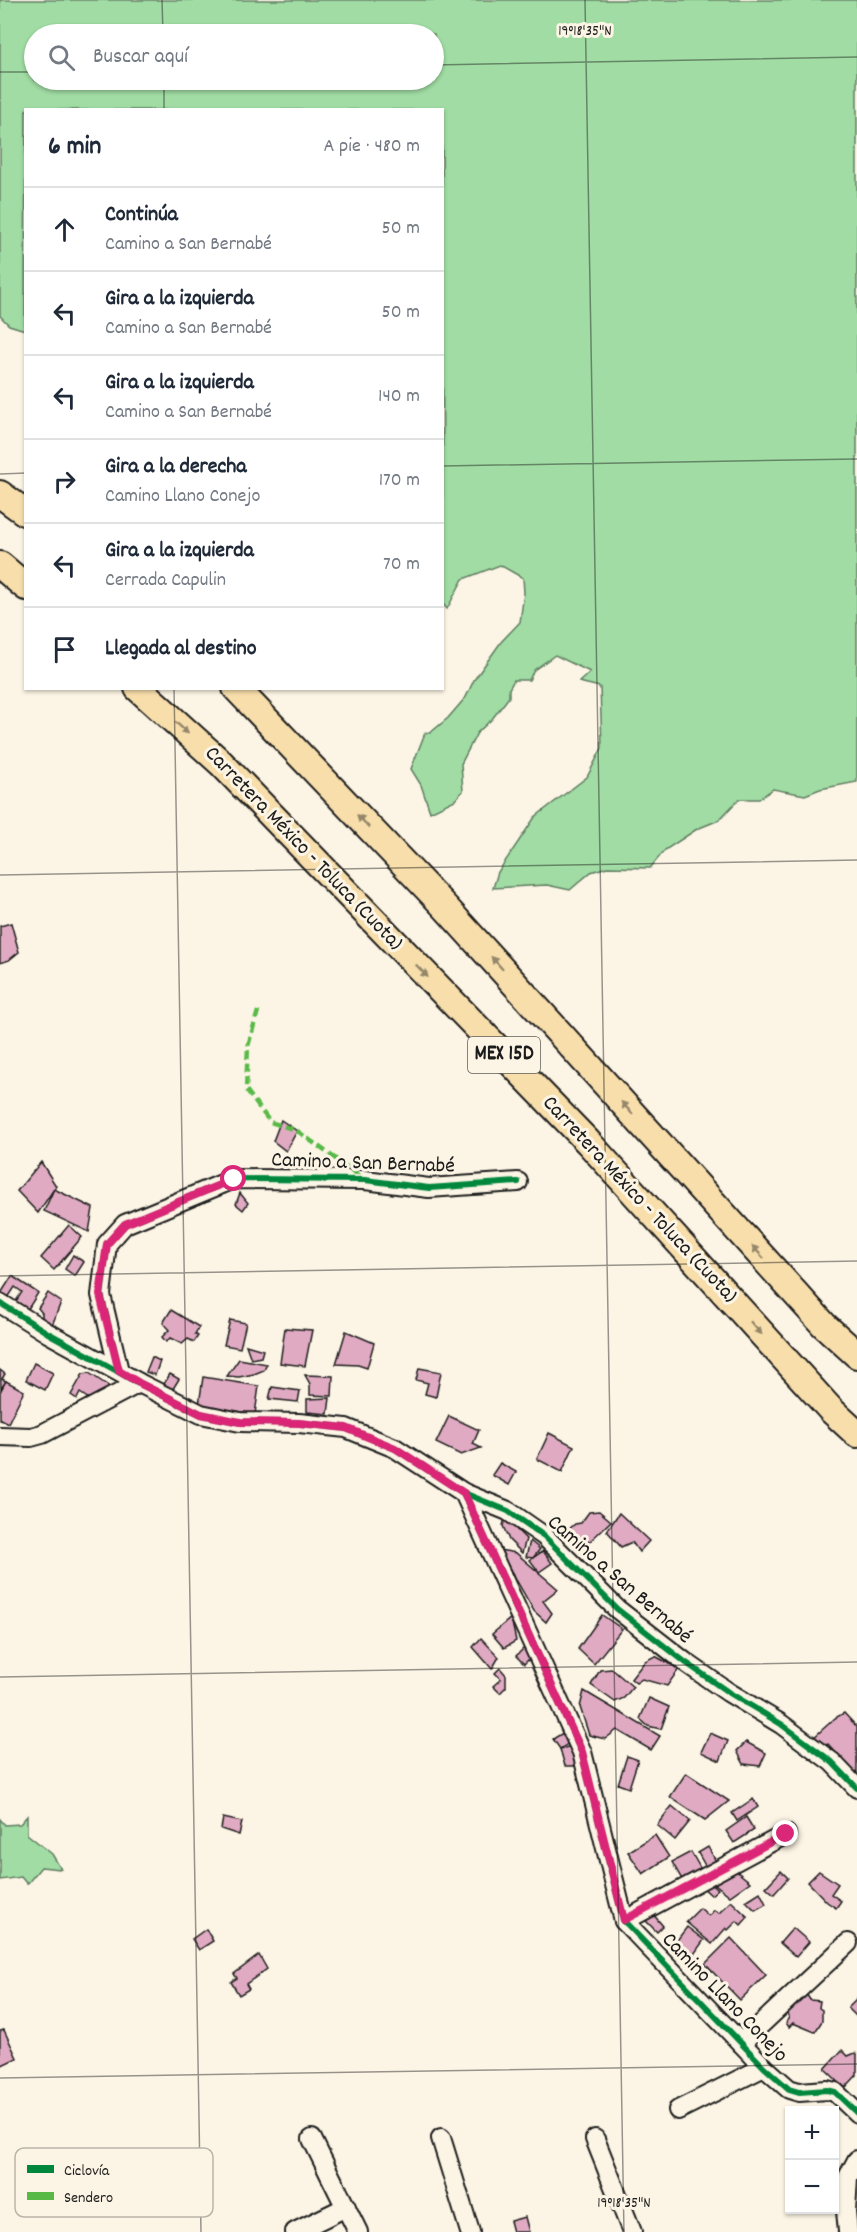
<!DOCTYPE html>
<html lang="es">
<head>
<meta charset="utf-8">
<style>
	body { margin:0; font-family:Dekko,sans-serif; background:#f6f6f7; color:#1f2937 }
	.controls { position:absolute; right:18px; bottom:18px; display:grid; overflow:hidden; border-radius:0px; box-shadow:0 2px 4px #0004 }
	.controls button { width:54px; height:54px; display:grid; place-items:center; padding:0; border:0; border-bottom:2px solid #e0e1e3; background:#fff; color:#1f2937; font:30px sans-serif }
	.stop { position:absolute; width:18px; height:18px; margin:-14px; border:4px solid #db2777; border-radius:50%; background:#fff }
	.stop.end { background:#db2777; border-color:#fff; box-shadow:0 2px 6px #0008 }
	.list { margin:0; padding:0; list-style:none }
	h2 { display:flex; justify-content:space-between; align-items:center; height:78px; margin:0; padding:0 24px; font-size:26px }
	h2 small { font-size:20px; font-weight:400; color:#747a83 }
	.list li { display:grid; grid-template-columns:39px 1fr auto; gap:18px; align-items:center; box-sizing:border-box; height:84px; padding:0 24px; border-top:2px solid #e0e1e3 }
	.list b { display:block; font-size:22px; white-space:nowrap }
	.list p { margin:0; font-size:20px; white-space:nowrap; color:#747a83 }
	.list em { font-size:20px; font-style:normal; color:#747a83 }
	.icon { flex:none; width:33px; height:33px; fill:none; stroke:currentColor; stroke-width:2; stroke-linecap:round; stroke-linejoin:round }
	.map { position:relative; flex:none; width:857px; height:2232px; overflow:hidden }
	.search { position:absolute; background:#fff; box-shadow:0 2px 4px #0004; left:24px; top:24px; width:420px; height:66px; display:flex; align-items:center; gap:15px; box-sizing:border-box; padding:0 21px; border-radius:33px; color:#747a83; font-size:22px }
	.panel { position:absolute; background:#fff; box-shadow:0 2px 4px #0004; left:24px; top:108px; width:420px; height:582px; border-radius:0px }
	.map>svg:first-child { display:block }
</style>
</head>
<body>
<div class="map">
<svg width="857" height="2232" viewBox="0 0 857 2232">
	<rect width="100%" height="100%" fill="#fcf5e5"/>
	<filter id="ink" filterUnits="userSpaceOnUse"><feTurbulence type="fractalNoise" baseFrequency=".0167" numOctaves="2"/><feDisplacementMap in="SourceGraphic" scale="12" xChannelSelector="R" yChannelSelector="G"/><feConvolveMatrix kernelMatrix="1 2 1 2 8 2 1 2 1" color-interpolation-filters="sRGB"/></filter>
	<g filter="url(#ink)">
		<g fill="#a0dca3" stroke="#5e7c60" stroke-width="1.5" fill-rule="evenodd">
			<path d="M0 0H857V782L820 789 805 795 773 789 759 799H739L719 820 697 829 665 850 650 868 607 867 591 872 570 890 547 885 493 888 498 872 535 817 587 777 602 748 600 687 579 682 590 672 555 655 534 670 529 680H514L509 689V697L492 719 477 733 461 764 463 791 455 800 430 812 421 785 411 769 425 733H430L448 718 466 697 474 680 501 642 520 622 524 593 523 578 500 565 463 579 447 609 443 604 442 110H26L25 330 9 325 0 316ZM34 34H434V80H34Z"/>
			<polygon points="27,1816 27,1834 52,1854 61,1869 41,1867 27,1884 21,1877 0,1880 0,1819 5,1825 20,1824"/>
		</g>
		<g fill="#e0aac2" stroke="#1c1c1c" stroke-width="1.5">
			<polygon points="11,923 19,952 9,960 0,963 0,926"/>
			<polygon points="281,1120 297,1131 286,1151 273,1141"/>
			<polygon points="41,1162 56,1186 38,1213 17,1191"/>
			<polygon points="54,1189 93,1208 89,1232 44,1211"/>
			<polygon points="240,1193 248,1203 243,1210 236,1204"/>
			<polygon points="69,1225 82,1237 54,1270 41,1258"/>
			<polygon points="73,1255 84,1262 75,1276 65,1269"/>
			<polygon points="12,1276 38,1293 21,1320 9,1312 22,1292 15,1287 2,1307 0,1295"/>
			<polygon points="48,1293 61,1302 51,1328 42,1319 42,1313 38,1308"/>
			<polygon points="171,1310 199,1327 195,1334 198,1336 194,1342 188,1339 182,1344 170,1338 166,1342 162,1337 169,1330 163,1323"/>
			<polygon points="230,1320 246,1323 240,1348 224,1345"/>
			<polygon points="285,1328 312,1330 305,1366 280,1363"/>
			<polygon points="346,1331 374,1343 367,1368 358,1365 336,1364"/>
			<polygon points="246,1345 263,1350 261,1357 251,1359"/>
			<polygon points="152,1357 160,1361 155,1375 146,1372"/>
			<polygon points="239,1359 267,1364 264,1370 254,1374 239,1377 227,1376"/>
			<polygon points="34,1363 53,1373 45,1390 26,1380"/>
			<polygon points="419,1368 441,1372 436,1397 425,1394 428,1383 416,1380"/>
			<polygon points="0,1370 5,1374 2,1379 6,1381 1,1389"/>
			<polygon points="89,1373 116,1391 92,1401 80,1393 77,1399 71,1395 83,1374"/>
			<polygon points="170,1374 179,1379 171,1392 162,1387"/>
			<polygon points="305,1375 333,1376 332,1396 310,1395 310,1384"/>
			<polygon points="203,1377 259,1386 255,1414 199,1405"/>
			<polygon points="6,1381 24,1391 8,1423 0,1419 0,1392"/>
			<polygon points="272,1387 300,1391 298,1402 269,1399"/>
			<polygon points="330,1398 328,1414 307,1412 307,1399"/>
			<polygon points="449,1416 479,1430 473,1444 481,1448 461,1455 436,1443"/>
			<polygon points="549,1433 574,1446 562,1472 537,1459"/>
			<polygon points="500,1463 516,1472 509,1485 492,1475"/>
			<polygon points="599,1511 611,1521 589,1542 585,1540 581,1544 575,1536 571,1538 567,1531 575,1524 581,1523 589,1512"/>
			<polygon points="619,1513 649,1541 639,1552 632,1542 621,1547 607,1531"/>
			<polygon points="505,1518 526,1539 522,1553 509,1540 503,1526"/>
			<polygon points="530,1541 540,1549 533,1558 526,1557"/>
			<polygon points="499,1550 516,1553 558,1589 543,1601 552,1613 546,1622 534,1611"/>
			<polygon points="543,1551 552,1563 539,1572 530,1560"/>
			<polygon points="602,1615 622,1629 594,1664 578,1649"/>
			<polygon points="511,1618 516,1641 504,1648 492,1634"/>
			<polygon points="481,1638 499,1657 492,1669 473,1647"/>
			<polygon points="527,1645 535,1653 524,1664 516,1656"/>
			<polygon points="655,1656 679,1669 667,1686 642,1679 636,1683 631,1679 645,1661"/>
			<polygon points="500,1668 506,1675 506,1687 500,1693 493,1686 501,1679 495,1673"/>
			<polygon points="612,1669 633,1687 624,1698 615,1702 591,1685 600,1670"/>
			<polygon points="584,1691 660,1736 651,1750 617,1730 605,1739 589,1735 580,1707"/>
			<polygon points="649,1698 669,1707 661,1729 648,1726 640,1719"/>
			<polygon points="844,1713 857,1727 857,1776 828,1744 821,1750 811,1740 835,1718"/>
			<polygon points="569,1729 575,1739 560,1749 553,1739"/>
			<polygon points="710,1733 728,1741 720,1761 701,1752"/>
			<polygon points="746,1742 766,1753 760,1766 744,1764 737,1751"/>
			<polygon points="572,1746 577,1766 565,1766 560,1749"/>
			<polygon points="627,1756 638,1760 629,1788 618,1784"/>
			<polygon points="686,1773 729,1801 705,1820 670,1797"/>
			<polygon points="753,1799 758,1807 737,1821 732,1813"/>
			<polygon points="672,1806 690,1821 675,1840 657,1825"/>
			<polygon points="746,1817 754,1830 734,1843 726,1831"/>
			<polygon points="223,1818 242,1822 239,1835 221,1829"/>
			<polygon points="655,1835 669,1857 643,1874 628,1852"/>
			<polygon points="708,1847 717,1863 707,1869 698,1853"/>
			<polygon points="691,1852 703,1873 684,1883 672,1862"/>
			<polygon points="730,1866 750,1882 730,1896 715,1884"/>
			<polygon points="781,1871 788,1878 774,1894 766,1887"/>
			<polygon points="819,1871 838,1884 831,1894 841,1901 836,1908 827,1902 808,1882"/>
			<polygon points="708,1879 718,1889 711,1895 701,1886"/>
			<polygon points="760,1892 766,1904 755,1910 746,1901"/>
			<polygon points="731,1901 748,1917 741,1925 737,1921 728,1930 726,1928 712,1944 686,1922 700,1908 709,1916 714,1910 719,1913"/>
			<polygon points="652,1913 663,1926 657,1932 645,1920"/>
			<polygon points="687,1927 704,1940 692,1957 674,1944"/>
			<polygon points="793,1928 809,1942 796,1957 780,1943"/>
			<polygon points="206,1929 213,1941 199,1950 192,1939"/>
			<polygon points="731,1938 766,1975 740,2000 705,1964"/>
			<polygon points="259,1955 267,1969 246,1984 249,1989 239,1995 231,1982 237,1978 234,1974"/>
			<polygon points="804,1990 810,2000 820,2001 819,2008 822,2010 822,2021 815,2032 793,2023 789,2027 786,2023 789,2017 786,2012"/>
			<polygon points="857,1999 857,2017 848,2008"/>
			<polygon points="4,2030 17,2058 0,2066 0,2031"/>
			<polygon points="842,2050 848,2056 855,2053 857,2054 857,2075 845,2088 825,2069"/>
			<polygon points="525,2217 529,2232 513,2232 510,2221"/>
		</g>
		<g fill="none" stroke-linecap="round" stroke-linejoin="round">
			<defs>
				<g id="minor">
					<polyline points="0,1303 48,1333 139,1383 201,1414 240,1422 299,1423 346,1428 395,1448 464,1493 508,1511 544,1536 617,1609 685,1662 728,1692 781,1724 832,1762 857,1788"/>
					<polyline points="119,1371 101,1295 107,1244 125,1224 234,1179 365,1180 429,1188 518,1182"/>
					<polyline points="0,1436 31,1437 42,1434 139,1383"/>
					<polyline points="464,1493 582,1752 624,1921 764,2067 789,2089 799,2092 827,2090 835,2092 857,2113"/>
					<polyline points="624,1921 786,1834"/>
					<polyline points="741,2043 848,1943"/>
					<polyline points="678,2110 764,2067"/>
					<polyline points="441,2138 470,2232"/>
					<polyline points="312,2139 358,2232"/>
					<polyline points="595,2139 632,2232"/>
					<polyline points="295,2232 346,2207"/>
					<polyline points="848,2232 846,2211 848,2177 857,2160"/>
				</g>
				<g id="highway">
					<polyline points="0,494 26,513"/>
					<polyline points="0,565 26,587"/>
					<polyline points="138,688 221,763 588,1142 831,1410 857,1434"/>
					<polyline points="236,688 446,908 824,1325 857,1355"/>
				</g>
			</defs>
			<use href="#minor" stroke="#1c1c1c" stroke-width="22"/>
			<use href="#highway" stroke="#1c1c1c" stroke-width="30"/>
			<use href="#minor" stroke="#fcf5e5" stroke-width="18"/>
			<use href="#highway" stroke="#f8deab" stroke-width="26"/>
			<polyline stroke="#58b947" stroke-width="4.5" stroke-dasharray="9 4.5" stroke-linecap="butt" points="258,1011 248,1046 246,1090 270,1122 296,1130 362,1178"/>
			<defs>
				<g id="cycleway">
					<polyline points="0,1303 48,1333 139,1383 201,1414 240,1422 299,1423 346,1428 395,1448 464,1493 508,1511 544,1536 617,1609 685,1662 728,1692 781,1724 832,1762 857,1788"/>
					<polyline points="119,1371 101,1295 107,1244 125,1224 234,1179 365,1180 429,1188 518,1182"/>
					<polyline points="464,1493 582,1752 624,1921 764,2067 789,2089 799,2092 827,2090 835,2092 857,2113"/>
				</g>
			</defs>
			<use href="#cycleway" stroke="#fcf5e5" stroke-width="10"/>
			<use href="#cycleway" stroke="#00873e" stroke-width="6"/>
		</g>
		<defs><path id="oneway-solid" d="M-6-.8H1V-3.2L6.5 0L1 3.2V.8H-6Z" transform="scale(1.5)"/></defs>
		<g fill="#95876b">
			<use href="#oneway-solid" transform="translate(182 728) rotate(42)"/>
			<use href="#oneway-solid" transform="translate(363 821) rotate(-134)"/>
			<use href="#oneway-solid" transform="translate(497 963) rotate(-132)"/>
			<use href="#oneway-solid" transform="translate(422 971) rotate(46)"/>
			<use href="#oneway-solid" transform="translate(627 1108) rotate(-132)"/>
			<use href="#oneway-solid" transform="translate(758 1252) rotate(-132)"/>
			<use href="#oneway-solid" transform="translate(756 1328) rotate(48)"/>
		</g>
	</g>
	<g fill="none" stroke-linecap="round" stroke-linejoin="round" filter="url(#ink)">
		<polyline stroke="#db2777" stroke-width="8" points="234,1179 125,1224 107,1244 100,1295 119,1371 139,1383 201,1414 240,1422 299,1423 346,1428 395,1448 464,1493 582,1752 624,1920 786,1834"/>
	</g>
	<path fill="none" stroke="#1c1c1c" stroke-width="1.5" stroke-opacity="0.45" d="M162 0 163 34M585 0 624 2232M434 65 857 57M0 72H34M164 80V110M442 466 857 459M0 474 26 473M174 688 201 2232M0 875 857 860M0 1276 857 1261M0 1677 857 1662M0 2078 857 2064"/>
	<g text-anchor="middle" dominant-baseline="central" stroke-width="6" stroke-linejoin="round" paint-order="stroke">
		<rect fill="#fcf5e5" stroke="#5f5d58" stroke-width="1.5" x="468" y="1037" width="72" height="36" rx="4.5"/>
		<g font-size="21" font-weight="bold" fill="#1c1c1c">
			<text x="504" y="1055">MEX 15D</text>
		</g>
		<g font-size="22" fill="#1c1c1c" stroke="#fcf5e5">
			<text transform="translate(303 849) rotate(46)">Carretera México - Toluca (Cuota)</text>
			<text transform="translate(363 1164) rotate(2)">Camino a San Bernabé</text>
			<text transform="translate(639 1200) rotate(47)">Carretera México - Toluca (Cuota)</text>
			<text transform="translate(619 1580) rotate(41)">Camino a San Bernabé</text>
			<text transform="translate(724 1998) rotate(46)">Camino Llano Conejo</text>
		</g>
	</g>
	<rect x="15" y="2148" width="198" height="69" rx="9" fill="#fcf5e5" stroke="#b9b4a9" stroke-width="1.5"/>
	<rect x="27" y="2165" width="27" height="8" fill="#00873e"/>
	<rect x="27" y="2192" width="27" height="8" fill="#58b947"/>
	<g font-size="16" fill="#1c1c1c">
		<text x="64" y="2175">Ciclovía</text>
		<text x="64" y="2202">Sendero</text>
	</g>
	<g font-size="15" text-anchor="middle" fill="#1c1c1c" stroke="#fcf5e5" stroke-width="6" stroke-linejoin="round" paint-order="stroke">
		<text x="585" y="35">19°18'35"N</text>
		<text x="624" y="2207">19°18'35"N</text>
	</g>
</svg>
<div class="controls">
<button>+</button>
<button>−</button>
</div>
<div class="stop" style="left:234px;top:1179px"></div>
<div class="stop end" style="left:786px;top:1834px"></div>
<div class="search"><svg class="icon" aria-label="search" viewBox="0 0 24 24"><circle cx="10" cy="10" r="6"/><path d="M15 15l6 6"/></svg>Buscar aquí</div>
<section class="panel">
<h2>6 min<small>A pie · 480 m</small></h2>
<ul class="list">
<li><svg class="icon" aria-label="ahead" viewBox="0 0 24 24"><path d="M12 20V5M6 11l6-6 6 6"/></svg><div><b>Continúa</b><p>Camino a San Bernabé</p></div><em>50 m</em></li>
<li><svg class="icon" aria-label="left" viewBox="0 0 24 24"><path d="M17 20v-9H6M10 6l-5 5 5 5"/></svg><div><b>Gira a la izquierda</b><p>Camino a San Bernabé</p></div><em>50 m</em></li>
<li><svg class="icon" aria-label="left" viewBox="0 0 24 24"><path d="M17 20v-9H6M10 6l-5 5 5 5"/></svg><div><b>Gira a la izquierda</b><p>Camino a San Bernabé</p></div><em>140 m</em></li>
<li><svg class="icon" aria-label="right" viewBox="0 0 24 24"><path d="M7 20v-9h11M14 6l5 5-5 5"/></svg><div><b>Gira a la derecha</b><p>Camino Llano Conejo</p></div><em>170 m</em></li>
<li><svg class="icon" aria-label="left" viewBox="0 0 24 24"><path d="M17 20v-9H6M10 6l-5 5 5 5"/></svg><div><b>Gira a la izquierda</b><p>Cerrada Capulin</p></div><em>70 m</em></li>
<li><svg class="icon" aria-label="arrive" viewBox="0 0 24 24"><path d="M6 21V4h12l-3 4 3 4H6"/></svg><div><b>Llegada al destino</b></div></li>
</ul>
</section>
</div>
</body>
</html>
